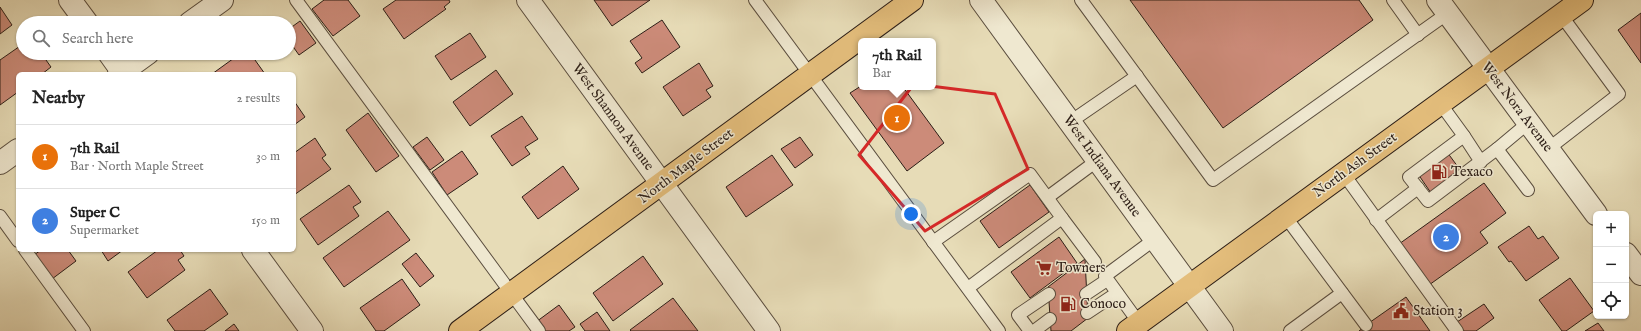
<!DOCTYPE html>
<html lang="en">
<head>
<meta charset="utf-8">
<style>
	body { margin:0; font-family:"IM FELL English",serif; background:#f2f2f2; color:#222 }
	.controls { position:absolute; right:12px; bottom:12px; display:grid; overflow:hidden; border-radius:6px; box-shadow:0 1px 3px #0004 }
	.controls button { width:36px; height:36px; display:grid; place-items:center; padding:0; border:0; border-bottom:1px solid #e0e0e0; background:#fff; color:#222; font:20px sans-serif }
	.you { position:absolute; left:911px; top:214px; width:14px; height:14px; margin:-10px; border:3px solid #fff; border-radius:50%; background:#1a73e8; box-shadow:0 0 0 6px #1a73e833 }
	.badge { display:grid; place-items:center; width:26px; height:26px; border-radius:50%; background:#1a73e8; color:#fff; font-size:13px; font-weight:700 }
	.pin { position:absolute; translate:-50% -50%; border:2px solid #fff; box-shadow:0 1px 4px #0006 }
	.popup { position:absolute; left:858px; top:38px; width:78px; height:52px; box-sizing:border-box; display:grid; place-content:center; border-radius:6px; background:#fff; filter:drop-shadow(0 1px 3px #0005); font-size:13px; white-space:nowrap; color:#767676 }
	.popup b { font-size:15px; color:#222 }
	.popup::after { content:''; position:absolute; left:50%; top:100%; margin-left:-8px; border:8px solid transparent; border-top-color:#fff }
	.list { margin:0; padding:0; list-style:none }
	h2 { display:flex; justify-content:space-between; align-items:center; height:52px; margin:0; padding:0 16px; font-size:17px }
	h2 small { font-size:13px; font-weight:400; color:#767676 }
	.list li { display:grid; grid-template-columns:26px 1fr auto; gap:12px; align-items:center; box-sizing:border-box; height:64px; padding:0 16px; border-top:1px solid #e0e0e0 }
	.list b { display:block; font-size:15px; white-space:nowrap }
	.list p { margin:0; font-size:13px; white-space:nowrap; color:#767676 }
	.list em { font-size:13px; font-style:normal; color:#767676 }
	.icon { flex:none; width:22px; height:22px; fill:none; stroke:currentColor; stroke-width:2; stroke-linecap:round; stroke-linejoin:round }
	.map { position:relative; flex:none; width:1641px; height:331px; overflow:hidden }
	.search { position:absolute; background:#fff; box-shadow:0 1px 3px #0004; left:16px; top:16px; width:280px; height:44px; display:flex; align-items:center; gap:10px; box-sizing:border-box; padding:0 14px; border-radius:22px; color:#767676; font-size:15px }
	.panel { position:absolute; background:#fff; box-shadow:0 1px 3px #0004; left:16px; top:72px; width:280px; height:180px; border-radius:6px }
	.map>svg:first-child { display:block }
</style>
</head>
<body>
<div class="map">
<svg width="1641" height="331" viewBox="0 0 1641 331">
	<rect width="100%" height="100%" fill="#e7dcb7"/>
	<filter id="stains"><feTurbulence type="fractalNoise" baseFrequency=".005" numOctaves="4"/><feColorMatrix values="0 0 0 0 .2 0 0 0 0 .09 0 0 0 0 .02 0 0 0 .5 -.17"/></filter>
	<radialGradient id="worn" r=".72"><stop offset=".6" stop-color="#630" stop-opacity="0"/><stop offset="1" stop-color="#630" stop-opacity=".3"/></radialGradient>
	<g fill="#cc8b79" stroke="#2c1e17">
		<polygon points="324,0 348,0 360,16 333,36 312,9"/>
		<polygon points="396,0 449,0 450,2 444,7 446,9 404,39 383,9"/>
		<polygon points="594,0 650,0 612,26"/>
		<polygon points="1130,0 1359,0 1373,20 1223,128"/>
		<polygon points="0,7 12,25 0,34"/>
		<polygon points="1641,13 1641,63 1618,30"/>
		<polygon points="662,20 680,47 642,73 635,63 642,58 630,41"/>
		<polygon points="300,21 316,43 299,55 289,41 289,29"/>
		<polygon points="470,33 486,57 451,80 435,56"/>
		<polygon points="23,44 23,53 41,53 51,67 42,74 18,74 18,92 0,105 0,60"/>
		<polygon points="241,53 250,53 265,74 212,74"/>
		<polygon points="699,63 713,86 706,90 711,97 683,116 663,87"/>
		<polygon points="496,70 513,94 470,126 453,102"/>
		<polygon points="861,86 861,87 903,87 944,143 907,171 850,93"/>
		<polygon points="294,101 305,117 294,125"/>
		<polygon points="368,113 399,156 376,172 346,130"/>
		<polygon points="522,116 538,139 525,147 530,154 512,166 491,136"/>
		<polygon points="427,137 444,160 430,170 413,147"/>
		<polygon points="800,137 813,155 795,168 781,149"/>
		<polygon points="315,138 326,155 322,158 331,169 294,195 294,153"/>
		<polygon points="462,151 478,174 447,195 432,172"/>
		<polygon points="1447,152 1461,171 1431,193 1418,174"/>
		<polygon points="772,155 793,185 746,217 726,187"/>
		<polygon points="563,166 579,189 538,219 522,197"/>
		<polygon points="1484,183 1506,213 1480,232 1488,243 1429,285 1399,244"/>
		<polygon points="349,185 361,202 353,207 359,216 318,245 300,219"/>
		<polygon points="1030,185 1049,212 999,248 980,221"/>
		<polygon points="388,211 410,240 344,287 323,258"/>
		<polygon points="1529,226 1538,239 1543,236 1559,258 1526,281 1511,261 1509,262 1498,247"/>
		<polygon points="1059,237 1077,263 1030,298 1011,272"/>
		<polygon points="41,250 68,250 76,261 52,279 34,255"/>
		<polygon points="101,250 123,250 108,261"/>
		<polygon points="158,250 180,250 184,256 178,260 185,270 147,298 128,272"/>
		<polygon points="416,253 434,276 420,287 402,264"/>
		<polygon points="643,256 663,284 613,321 593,293"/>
		<polygon points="1085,259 1088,318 1071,331 1051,331 1048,287"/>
		<polygon points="1570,278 1594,311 1566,331 1562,331 1539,300"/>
		<polygon points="402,279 420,305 384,331 376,331 360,308"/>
		<polygon points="210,289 228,314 204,331 175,331 167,320"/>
		<polygon points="1406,297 1430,331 1359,331 1366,325"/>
		<polygon points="673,298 698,331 631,331 630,330"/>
		<polygon points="1484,304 1494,318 1476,331 1464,331 1457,322"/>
		<polygon points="559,305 575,327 569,331 543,331 536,322"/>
		<polygon points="597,312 610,331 585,331 580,324"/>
		<polygon points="1598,323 1604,331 1585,331"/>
		<polygon points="234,324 239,331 225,331"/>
	</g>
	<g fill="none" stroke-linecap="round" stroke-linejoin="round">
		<defs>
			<g id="lane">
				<polyline points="296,0 539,331"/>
				<polyline points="755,0 999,331"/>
				<polyline points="1081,0 1213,180 1448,13"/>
				<polyline points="1393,0 1418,35"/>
				<polyline points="1440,103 1464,136"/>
				<polyline points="1070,122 1137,76"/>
				<polyline points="1497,149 1528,123"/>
				<polyline points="1548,149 1619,94 1561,15"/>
				<polyline points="1481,162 1464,136 1409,177 1428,201 1497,149 1528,190"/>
				<polyline points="1343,173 1457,331"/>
				<polyline points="1048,197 1098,160"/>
				<polyline points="0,216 18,241"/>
				<polyline points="1285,216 1366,325"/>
				<polyline points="1062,218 1095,262"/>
				<polyline points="1376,220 1418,188"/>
				<polyline points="933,242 1030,174 1062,218 968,288"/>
				<polyline points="25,250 84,331"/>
				<polyline points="1086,294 1107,280"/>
				<polyline points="1087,313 1117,293"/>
				<polyline points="1139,323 1105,276 1155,239"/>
				<polyline points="1030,331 1018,315 1049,294"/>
				<polyline points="1034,331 1050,319"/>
				<polyline points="1290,331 1342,293"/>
			</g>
			<g id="street">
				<polyline points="70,0 87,23"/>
				<polyline points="528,0 769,331"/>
				<polyline points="981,0 1222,331"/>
				<polyline points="1438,0 1596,214"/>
				<polyline points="190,23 222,0"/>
				<polyline points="109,53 124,74"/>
				<polyline points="119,74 148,53"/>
				<polyline points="0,163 18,150"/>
				<polyline points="253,250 312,331"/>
				<polyline points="1626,254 1641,274"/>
			</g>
			<g id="primary">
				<polyline points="460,331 912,0"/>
				<polyline points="1128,331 1582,0"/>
			</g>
		</defs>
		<use href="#lane" stroke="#5b4e3f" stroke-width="14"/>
		<use href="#street" stroke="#5b4e3f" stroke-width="24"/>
		<use href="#primary" stroke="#2c1e17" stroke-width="24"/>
		<use href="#lane" stroke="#efe8d0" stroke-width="12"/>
		<use href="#street" stroke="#efe8d0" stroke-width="22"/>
		<use href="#primary" stroke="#e4be7c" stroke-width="22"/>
	</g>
	<path fill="none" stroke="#d62828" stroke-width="3" stroke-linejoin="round" d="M914 84 995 94 1028 169 925 231 859 155Z"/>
	<defs>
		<symbol id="fuel-bare" viewBox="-9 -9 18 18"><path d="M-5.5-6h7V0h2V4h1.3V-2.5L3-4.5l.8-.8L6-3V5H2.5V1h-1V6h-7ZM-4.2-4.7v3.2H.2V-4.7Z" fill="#8f2418" stroke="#efe8d0" stroke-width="2.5" paint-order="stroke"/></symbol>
		<symbol id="supermarket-bare" viewBox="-9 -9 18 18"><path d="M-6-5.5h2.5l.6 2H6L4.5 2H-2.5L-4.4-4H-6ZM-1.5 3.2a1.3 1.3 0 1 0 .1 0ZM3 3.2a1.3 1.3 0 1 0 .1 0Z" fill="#8f2418" stroke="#efe8d0" stroke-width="2.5" paint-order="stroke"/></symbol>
		<symbol id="civic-bare" viewBox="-9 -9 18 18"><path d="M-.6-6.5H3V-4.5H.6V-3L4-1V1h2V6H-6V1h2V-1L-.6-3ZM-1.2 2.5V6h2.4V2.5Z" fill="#8f2418" stroke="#efe8d0" stroke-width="2.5" paint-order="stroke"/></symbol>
	</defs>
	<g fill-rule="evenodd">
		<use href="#fuel-bare" x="1428" y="161" width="22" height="22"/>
		<use href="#supermarket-bare" x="1033" y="257" width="22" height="22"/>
		<use href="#fuel-bare" x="1057" y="293" width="22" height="22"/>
		<use href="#civic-bare" x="1390" y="300" width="22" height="22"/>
	</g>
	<g text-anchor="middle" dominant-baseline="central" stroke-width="3" stroke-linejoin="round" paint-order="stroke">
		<g font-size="14" fill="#2c1e17" stroke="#efe8d0">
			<text transform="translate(1517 107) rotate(53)">West Nora Avenue</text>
			<text transform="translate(613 117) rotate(54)">West Shannon Avenue</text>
			<text transform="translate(1355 165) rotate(-36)">North Ash Street</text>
			<text transform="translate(686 166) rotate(-37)">North Maple Street</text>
			<text transform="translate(1102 166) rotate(54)">West Indiana Avenue</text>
		</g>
		<g font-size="14" fill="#2c1e17" stroke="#efe8d0" text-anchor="start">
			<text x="1451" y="172">Texaco</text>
			<text x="1056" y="268">Towners</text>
			<text x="1080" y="304">Conoco</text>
			<text x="1413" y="311">Station 3</text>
		</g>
	</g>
	<rect width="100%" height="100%" filter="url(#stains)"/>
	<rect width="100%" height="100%" fill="url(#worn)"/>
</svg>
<div class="controls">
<button>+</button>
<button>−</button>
<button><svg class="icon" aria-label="locate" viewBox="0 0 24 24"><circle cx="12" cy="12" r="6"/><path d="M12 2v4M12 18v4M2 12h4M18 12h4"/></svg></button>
</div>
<div class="you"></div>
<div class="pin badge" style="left:897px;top:118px;background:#e8710a">1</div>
<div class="popup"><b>7th Rail</b>Bar</div>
<div class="pin badge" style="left:1446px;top:237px;background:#3f7fe0">2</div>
<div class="search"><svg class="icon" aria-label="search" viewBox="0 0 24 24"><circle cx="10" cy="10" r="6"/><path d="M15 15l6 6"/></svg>Search here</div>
<section class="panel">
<h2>Nearby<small>2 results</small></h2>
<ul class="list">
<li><span class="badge" style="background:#e8710a">1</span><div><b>7th Rail</b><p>Bar · North Maple Street</p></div><em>30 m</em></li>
<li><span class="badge" style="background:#3f7fe0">2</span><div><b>Super C</b><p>Supermarket</p></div><em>150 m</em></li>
</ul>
</section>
</div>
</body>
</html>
